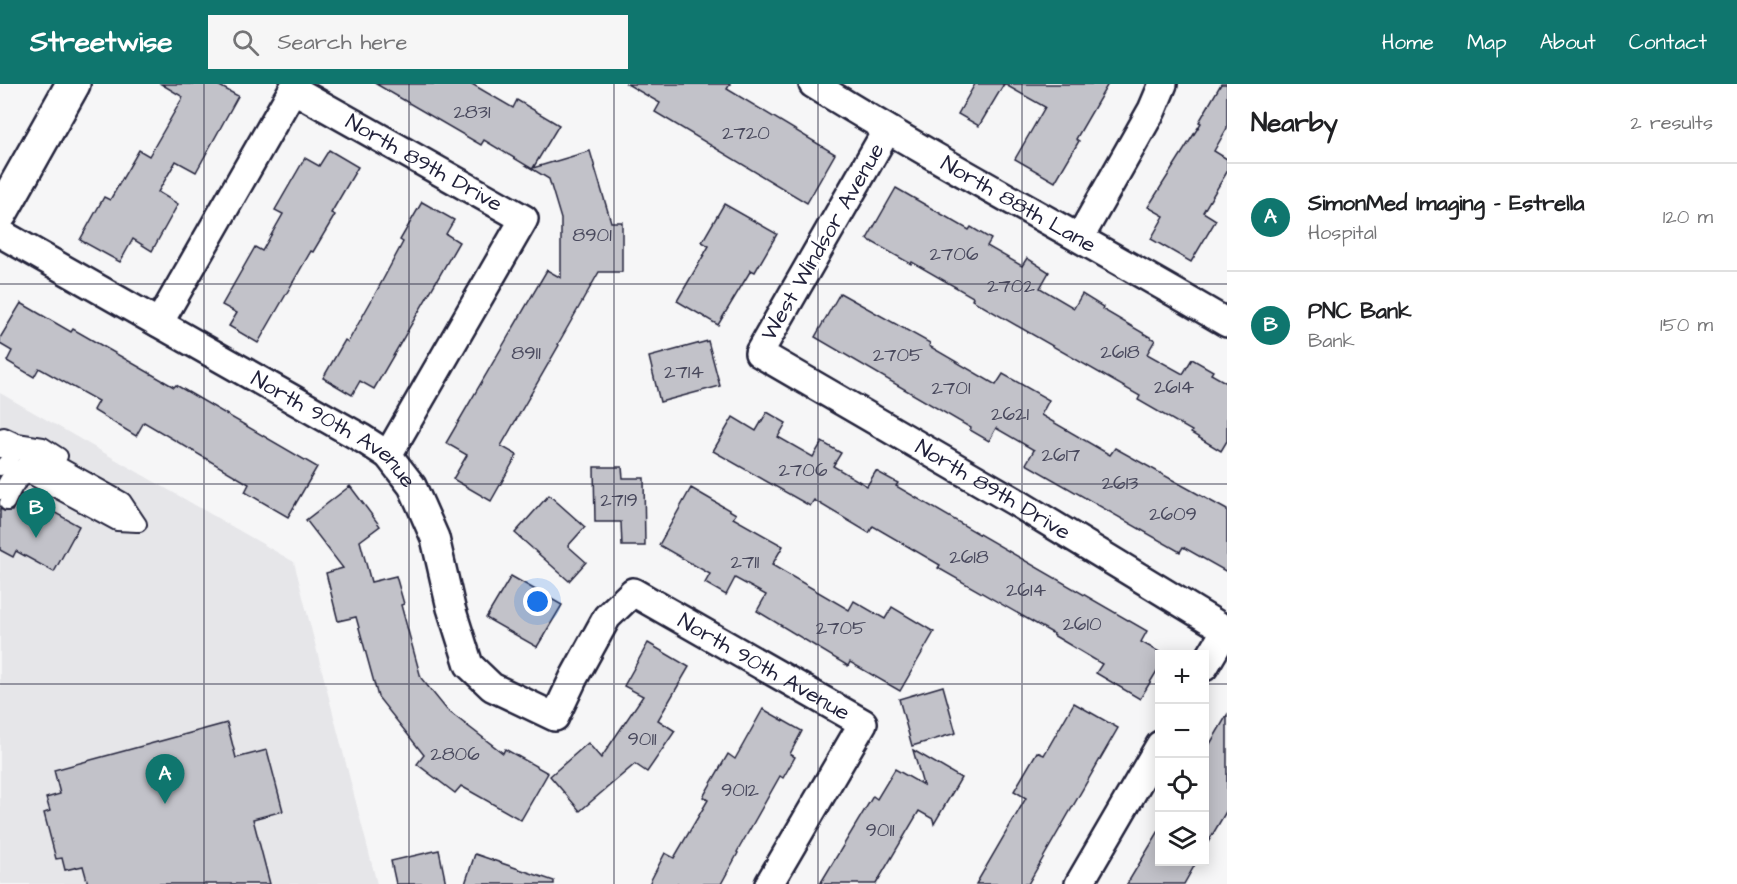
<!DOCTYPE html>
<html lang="en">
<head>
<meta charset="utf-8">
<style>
	body { margin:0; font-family:"Architects Daughter",sans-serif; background:#f6f6f6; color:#202124 }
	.controls { position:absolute; right:18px; bottom:18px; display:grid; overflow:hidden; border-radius:0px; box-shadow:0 3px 15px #0003 }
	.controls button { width:54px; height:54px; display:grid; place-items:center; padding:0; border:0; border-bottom:2px solid #e0e0e0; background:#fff; color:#202124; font:30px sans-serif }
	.you { position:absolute; left:538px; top:518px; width:21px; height:21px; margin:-15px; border:4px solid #fff; border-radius:50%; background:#1a73e8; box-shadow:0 0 0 9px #1a73e833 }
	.badge { display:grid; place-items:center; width:39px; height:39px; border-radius:50%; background:#0f766e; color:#fff; font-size:20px; font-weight:700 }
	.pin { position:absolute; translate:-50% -50px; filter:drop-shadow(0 2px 3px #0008) }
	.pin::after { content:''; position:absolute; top:32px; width:21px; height:18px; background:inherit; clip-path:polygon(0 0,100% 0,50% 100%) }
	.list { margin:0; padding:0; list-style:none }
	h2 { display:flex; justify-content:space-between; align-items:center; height:78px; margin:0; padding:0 24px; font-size:26px }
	h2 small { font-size:20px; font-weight:400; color:#757577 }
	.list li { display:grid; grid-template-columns:39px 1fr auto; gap:18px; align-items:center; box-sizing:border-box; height:108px; padding:0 24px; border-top:2px solid #e0e0e0 }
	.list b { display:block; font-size:22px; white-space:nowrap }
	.list p { margin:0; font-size:20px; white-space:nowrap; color:#757577 }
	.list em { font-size:20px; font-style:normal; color:#757577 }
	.icon { flex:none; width:33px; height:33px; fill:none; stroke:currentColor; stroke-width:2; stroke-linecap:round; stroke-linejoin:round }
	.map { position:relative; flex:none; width:1227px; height:800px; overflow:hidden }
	header { display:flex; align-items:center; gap:36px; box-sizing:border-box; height:84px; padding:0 30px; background:#0f766e; color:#fff }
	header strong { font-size:28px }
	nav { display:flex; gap:33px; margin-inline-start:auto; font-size:21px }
	.search { width:420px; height:54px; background:#f6f6f6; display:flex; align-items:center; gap:15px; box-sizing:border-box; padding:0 21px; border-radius:0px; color:#757577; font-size:22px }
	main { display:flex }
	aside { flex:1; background:#fff }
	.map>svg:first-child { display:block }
</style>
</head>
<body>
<header>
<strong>Streetwise</strong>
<div class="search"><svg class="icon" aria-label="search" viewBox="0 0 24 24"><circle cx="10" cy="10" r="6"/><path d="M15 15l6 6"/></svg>Search here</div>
<nav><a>Home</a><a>Map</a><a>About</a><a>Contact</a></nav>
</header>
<main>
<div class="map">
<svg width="1227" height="800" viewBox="0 0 1227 800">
	<rect width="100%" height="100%" fill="#f6f6f7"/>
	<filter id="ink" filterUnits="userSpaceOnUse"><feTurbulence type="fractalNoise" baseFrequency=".0167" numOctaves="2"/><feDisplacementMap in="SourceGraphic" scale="12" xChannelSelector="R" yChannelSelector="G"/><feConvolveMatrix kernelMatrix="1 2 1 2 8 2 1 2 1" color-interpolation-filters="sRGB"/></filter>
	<g filter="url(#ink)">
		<polygon fill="#e6e6e9" points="0,309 294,478 377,800 0,800"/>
		<g fill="#c2c2c9" stroke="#22223b" stroke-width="1.5">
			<polygon points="161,0 216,0 238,12 196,88 176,77 158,108 178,120 152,167 133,155 120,178 80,156 104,113 110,116 139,66 149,72 183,13"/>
			<polygon points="376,0 472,0 513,24 517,16 559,41 533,84 590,67 611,138 622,138 622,188 599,188 558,260 559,261 501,362 517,371 491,417 453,395 467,371 446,359 547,186 561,194 561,135 549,95 484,56 481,61"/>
			<polygon points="627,0 730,0 727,5 835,70 807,119 655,28 660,19"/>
			<polygon points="975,0 1004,0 979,42 958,30"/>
			<polygon points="1004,0 1108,0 1076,55 1079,57 1055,98 1015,75 1045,23"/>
			<polygon points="1221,0 1227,0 1227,44 1214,67 1227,75 1227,88 1203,128 1216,136 1191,178 1151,155 1164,132 1148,123 1201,39 1199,38"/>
			<polygon points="329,66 358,83 331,129 335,131 313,168 311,167 258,259 229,242 237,229 222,221 255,163 262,167 283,130 275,126 305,74 319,82"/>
			<polygon points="896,104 969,146 971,143 991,155 987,162 1022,182 1027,174 1049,188 1040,204 1074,224 1082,210 1103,223 1102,225 1155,256 1147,270 1183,290 1192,275 1213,287 1211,290 1227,299 1227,357 1221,367 1191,349 1192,347 1138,316 1140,312 972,216 973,213 912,178 911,180 867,155"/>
			<polygon points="422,118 454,136 446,150 459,158 374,305 360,297 352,311 323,294 345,256 348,258 379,203 403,158 400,156"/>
			<polygon points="724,120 777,150 755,188 751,186 718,241 677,217 709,162 702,158"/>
			<polygon points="840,209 930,259 929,262 996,301 1003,290 1049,316 1041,331 1110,371 1115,364 1227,426 1227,488 1183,463 1180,468 1026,380 1034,366 996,344 989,357 970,346 971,344 815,253"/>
			<polygon points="21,219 71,248 73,245 174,303 176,301 317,383 288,433 245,408 249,400 144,338 136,352 93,326 98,317 39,284 34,293 7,277 12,267 0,260 0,254"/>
			<polygon points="708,257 720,302 660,318 649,273"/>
			<polygon points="767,328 786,339 778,353 813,373 822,358 841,369 833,382 867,402 876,387 898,399 896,402 1147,547 1141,558 1163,570 1160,570 1160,582 1140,615 1096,589 1102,580 1053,551 1054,550 938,484 940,481 873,442 869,449 814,416 810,422 713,367 733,333 756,347"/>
			<polygon points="594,383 622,383 623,394 644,394 645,462 622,462 621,438 595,438"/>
			<polygon points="350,402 380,442 360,457 371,498 396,492 404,520 401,521 421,594 447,626 503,669 505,665 548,689 521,736 461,702 455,709 417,680 424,671 378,613 356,533 338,537 326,489 343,484 306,436"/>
			<polygon points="691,404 736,430 733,434 783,462 772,481 849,526 854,517 885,535 892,523 934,548 900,607 850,578 848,582 757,527 766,511 735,494 726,511 705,499 710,490 659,461"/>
			<polygon points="21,410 79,442 54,488 16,467 13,473 0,466 0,425 4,427 12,427"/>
			<polygon points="549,411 585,443 568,462 586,478 569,497 515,449"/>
			<polygon points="511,492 562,521 537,563 486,534"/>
			<polygon points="648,559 689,583 658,636 675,647 647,688 635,680 580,727 550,692 588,659 601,674 643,612 624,602"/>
			<polygon points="943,602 956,649 912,662 899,615"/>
			<polygon points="1074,619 1118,644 1028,800 976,800 1026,714 1014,707 1037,668 1044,671"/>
			<polygon points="763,625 802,647 790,670 795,673 783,694 780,692 737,768 738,769 721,800 649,800 665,769 674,774 708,716 703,713 728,670 735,675"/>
			<polygon points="1227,631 1227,726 1204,765 1204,670"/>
			<polygon points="227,639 236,674 267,666 283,727 253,735 270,800 88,800 83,782 65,786 62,774 56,775 44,729 50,727 46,714 60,710 54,686"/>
			<polygon points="913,666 961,694 934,740 933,735 919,727 876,800 820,800 873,712 877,715 895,685 923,701"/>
			<polygon points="1160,745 1160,777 1197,777 1184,800 1127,800"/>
			<polygon points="439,766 446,800 396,800 391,777"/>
			<polygon points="475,770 554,797 554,800 465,800"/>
		</g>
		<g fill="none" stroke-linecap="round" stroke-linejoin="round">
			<defs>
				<g id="lane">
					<polyline points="0,352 4,351 17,357"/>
					<polyline points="0,366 17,357 43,361 60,372"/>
					<polyline points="0,384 15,369 27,367 44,372 123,416 139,440"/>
					<path d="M0 408C10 392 13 381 33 379L134 437"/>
					<path d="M7 419C13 407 16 395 30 392L117 439 137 440"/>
				</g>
				<g id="street">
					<path id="s1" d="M813 0C948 84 1090 158 1227 239"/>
					<path id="s2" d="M887 46 759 269 1014 417 1226 546 1204 583"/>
					<path id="s3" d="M0 149 363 355 388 371 412 402 421 422 435 454 451 524 469 581 492 603 555 633 574 593 607 533 633 508 863 639 769 800"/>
					<polyline points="1080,153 1152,26 1163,0"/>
					<path id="s4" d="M159 239 293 5 524 135 388 371"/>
					<polyline points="1079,800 1160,661"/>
				</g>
				<polyline id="secondary" points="0,130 73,0"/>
			</defs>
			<use href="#lane" stroke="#22223b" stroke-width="18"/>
			<use href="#street" stroke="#22223b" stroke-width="32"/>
			<use href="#secondary" stroke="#22223b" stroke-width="38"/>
			<use href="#lane" stroke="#fff" stroke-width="14"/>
			<use href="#street" stroke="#fff" stroke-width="27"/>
			<use href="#secondary" stroke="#fff" stroke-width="33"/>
		</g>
	</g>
	<path fill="none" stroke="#22223b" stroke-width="1.5" stroke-opacity="0.55" d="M204 0V800M409 0V800M614 0V800M818 0V800M1022 0V800M0 200H1227M0 400H1227M0 600H1160M1204 600H1227"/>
	<g text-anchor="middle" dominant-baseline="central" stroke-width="6" stroke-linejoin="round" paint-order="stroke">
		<g font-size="20" fill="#4a4a5e">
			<text x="472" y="28">2831</text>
			<text x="746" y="49">2720</text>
			<text x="592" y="151">8901</text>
			<text x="954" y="170">2706</text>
			<text x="1011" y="202">2702</text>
			<text x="1120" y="268">2618</text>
			<text x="526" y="269">8911</text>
			<text x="898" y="271">2705</text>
			<text x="684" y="288">2714</text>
			<text x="1174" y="303">2614</text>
			<text x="951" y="304">2701</text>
			<text x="1010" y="330">2621</text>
			<text x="1061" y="371">2617</text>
			<text x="803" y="386">2706</text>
			<text x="1120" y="399">2613</text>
			<text x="619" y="416">2719</text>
			<text x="1173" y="430">2609</text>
			<text x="969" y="473">2618</text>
			<text x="745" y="478">2711</text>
			<text x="1026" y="506">2614</text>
			<text x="1082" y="540">2610</text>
			<text x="841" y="544">2705</text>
			<text x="642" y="655">9011</text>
			<text x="455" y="670">2806</text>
			<text x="740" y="706">9012</text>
			<text x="880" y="746">9011</text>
		</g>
		<g font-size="22" fill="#22223b" stroke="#fff">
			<text stroke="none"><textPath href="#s4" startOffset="420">North 89th Drive</textPath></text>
			<text stroke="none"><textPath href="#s1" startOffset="238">North 88th Lane</textPath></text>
			<text transform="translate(823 158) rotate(-60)">West Windsor Avenue</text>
			<text stroke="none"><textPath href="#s3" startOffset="388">North 90th Avenue</textPath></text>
			<text stroke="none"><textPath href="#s2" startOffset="528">North 89th Drive</textPath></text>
			<text stroke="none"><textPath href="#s3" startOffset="1076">North 90th Avenue</textPath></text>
		</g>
	</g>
</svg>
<div class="controls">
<button>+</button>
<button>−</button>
<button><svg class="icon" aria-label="locate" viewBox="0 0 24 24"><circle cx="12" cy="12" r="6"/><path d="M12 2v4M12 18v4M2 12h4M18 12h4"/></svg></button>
<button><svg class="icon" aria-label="layers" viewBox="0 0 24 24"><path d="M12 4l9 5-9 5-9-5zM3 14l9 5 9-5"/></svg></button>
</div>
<div class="you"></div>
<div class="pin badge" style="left:165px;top:720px">A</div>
<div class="pin badge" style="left:36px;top:454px">B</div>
</div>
<aside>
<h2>Nearby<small>2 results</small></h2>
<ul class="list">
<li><span class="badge">A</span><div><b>SimonMed Imaging - Estrella</b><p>Hospital</p></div><em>120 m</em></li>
<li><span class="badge">B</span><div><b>PNC Bank</b><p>Bank</p></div><em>150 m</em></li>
</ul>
</aside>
</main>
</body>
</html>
